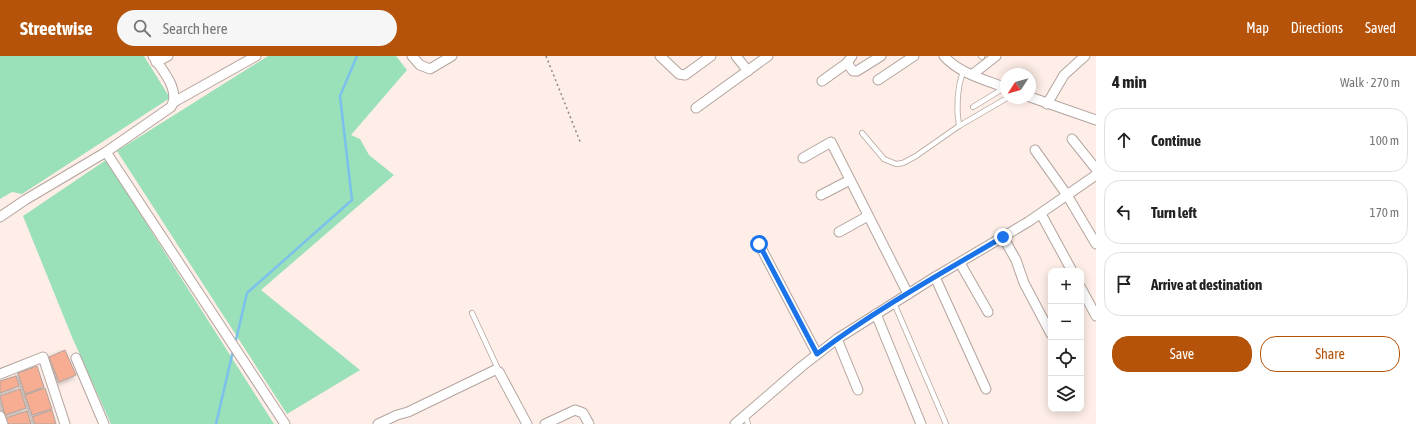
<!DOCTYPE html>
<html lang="en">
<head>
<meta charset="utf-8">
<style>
	body { margin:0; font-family:"Asap Condensed",sans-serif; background:#f6f6f6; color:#222 }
	.controls { position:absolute; right:12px; bottom:12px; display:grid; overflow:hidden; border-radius:8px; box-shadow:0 2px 10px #0003 }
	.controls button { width:36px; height:36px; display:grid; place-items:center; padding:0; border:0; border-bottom:1px solid #e0e0e0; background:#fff; color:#222; font:20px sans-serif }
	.compass { position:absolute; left:1000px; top:12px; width:36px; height:36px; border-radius:50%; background:#fff; box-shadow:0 2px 10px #0003; rotate:234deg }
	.stop { position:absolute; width:12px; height:12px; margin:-9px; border:3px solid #1a73e8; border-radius:50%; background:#fff }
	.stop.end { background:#1a73e8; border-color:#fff; box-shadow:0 1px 4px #0008 }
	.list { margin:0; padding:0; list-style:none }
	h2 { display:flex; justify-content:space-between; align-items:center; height:52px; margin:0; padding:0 16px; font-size:17px }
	h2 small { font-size:13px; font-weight:400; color:#767676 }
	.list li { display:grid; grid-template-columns:26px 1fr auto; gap:12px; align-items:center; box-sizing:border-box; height:64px; margin:0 8px 8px; padding:0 8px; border:1px solid #e0e0e0; border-radius:16px }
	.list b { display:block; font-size:15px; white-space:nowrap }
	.list em { font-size:13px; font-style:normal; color:#767676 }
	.actions { display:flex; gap:8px; padding:12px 16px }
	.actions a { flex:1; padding:9px 0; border:1px solid #b45309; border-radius:16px; text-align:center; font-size:14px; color:#b45309 }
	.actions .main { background:#b45309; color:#fff }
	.icon { flex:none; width:22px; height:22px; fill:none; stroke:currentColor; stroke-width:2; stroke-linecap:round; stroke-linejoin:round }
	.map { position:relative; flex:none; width:1096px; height:368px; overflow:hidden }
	header { display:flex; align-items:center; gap:24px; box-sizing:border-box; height:56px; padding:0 20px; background:#b45309; color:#fff }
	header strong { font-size:19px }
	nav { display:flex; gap:22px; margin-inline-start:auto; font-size:14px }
	.search { width:280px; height:36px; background:#f6f6f6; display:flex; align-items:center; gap:10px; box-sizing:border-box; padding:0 14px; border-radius:22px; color:#767676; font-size:15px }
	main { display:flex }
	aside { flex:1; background:#fff }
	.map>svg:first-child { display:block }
</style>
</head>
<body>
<header>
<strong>Streetwise</strong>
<div class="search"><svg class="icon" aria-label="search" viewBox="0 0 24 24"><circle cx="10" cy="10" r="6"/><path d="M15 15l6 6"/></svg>Search here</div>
<nav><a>Map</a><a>Directions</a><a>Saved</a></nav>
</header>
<main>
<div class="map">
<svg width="1096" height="368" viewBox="0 0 1096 368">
	<defs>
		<filter id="shadow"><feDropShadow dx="-2.5" dy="2.5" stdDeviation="2" flood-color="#0004"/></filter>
	</defs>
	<rect width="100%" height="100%" fill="#feeee7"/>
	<g fill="#9ae0b9">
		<polygon points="0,0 144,0 170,42 22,138 12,136 0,143"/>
		<polygon points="268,0 396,0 407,14 351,79 360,83 369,99 394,119 261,234 360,314 287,358 117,95"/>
		<polygon points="106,104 274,368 111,368 72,281 23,160"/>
	</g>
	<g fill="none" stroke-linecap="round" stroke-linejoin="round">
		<g stroke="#7bc1ec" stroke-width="2.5">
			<polyline points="235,288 247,237 352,144 340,40 357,0"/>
			<polyline points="216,368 233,295"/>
		</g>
	</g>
	<g fill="#f6ad91" stroke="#b1a29c" filter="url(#shadow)">
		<polygon points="65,294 76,319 59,326 49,301"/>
		<polygon points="37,310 44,331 25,338 18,317"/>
		<polygon points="16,320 19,330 0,337 0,325"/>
		<polygon points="45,332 52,353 32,359 25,339"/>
		<polygon points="20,333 26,352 5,359 0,340"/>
		<polygon points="52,354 56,368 35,368 32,361"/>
		<polygon points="27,355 31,368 8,368 6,362"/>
	</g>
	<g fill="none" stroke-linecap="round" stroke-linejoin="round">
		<defs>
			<g id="service">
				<polyline points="981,0 982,1"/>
				<polyline points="973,51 1004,32"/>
				<path d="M959 70C956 51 957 33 963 15"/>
				<polyline points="862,77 884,103 896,108 903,107 916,100 959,70 1007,42"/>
				<polyline points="894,247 946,368"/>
				<polyline points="472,257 499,315"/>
				<polyline points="745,359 748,368"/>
			</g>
			<g id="minor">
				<polyline points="412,0 420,9 430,13 452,0"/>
				<polyline points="660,0 679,18 685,19 711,0"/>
				<polyline points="736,0 748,15"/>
				<path d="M944 0C958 17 986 24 1006 32"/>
				<polyline points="156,6 168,0"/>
				<polyline points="847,7 853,15 857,15 881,0"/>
				<polyline points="973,18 996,0"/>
				<polyline points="878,24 914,0"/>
				<polyline points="822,25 847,7 852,0"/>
				<polyline points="1030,41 1096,64"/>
				<polyline points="174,46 256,0"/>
				<polyline points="1047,48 1064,19 1085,0"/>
				<polyline points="696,52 768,0"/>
				<polyline points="1072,83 1096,113"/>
				<polyline points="1035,94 1067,139 1096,188"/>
				<polyline points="106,96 285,368"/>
				<polyline points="803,102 831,86 908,238"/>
				<polyline points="821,139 850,124"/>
				<polyline points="1041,158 1072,215"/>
				<path d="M0 161 25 144 106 96 171 51C181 34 162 14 153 0"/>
				<polyline points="839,176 868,160"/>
				<polyline points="1003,181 1016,204 1024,227 1051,278"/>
				<polyline points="759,188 817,298"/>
				<polyline points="960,207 988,256"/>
				<polyline points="935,221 986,333"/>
				<polyline points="1081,232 1096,260"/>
				<polyline points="876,258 921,368"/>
				<polyline points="837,283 858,334"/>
				<polyline points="76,302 104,368"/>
				<polyline points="0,318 43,301 65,368"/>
				<polyline points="0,360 3,368"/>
				<polyline points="378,368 397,359 408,356 495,314 499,316 527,368"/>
				<polyline points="545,368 575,354 583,357 589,368"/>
				<polyline points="735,368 801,311 837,283 935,221 1028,166 1096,119"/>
			</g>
		</defs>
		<use href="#service" stroke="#b3a49e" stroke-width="6"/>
		<use href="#minor" stroke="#b3a49e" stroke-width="11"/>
		<polyline stroke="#918681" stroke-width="1.5" stroke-dasharray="2 3" stroke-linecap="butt" points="546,0 581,88"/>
		<use href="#service" stroke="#fff" stroke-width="4.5"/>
		<use href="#minor" stroke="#fff" stroke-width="9"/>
	</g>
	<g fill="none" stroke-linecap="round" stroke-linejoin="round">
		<path stroke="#1a73e8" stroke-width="5" d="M759 188 817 298C875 254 940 218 1003 181"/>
	</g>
</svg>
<div class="controls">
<button>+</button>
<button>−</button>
<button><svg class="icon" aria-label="locate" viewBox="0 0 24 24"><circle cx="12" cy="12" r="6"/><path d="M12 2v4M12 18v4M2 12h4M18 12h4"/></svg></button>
<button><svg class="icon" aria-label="layers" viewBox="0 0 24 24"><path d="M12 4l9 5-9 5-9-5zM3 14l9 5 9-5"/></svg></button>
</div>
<svg class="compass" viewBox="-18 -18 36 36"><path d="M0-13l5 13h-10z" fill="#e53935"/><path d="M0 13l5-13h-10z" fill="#767676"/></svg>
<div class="stop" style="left:759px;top:188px"></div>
<div class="stop end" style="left:1003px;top:181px"></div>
</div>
<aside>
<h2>4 min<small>Walk · 270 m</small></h2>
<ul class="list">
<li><svg class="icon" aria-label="ahead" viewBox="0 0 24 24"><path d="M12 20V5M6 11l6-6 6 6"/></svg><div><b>Continue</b></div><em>100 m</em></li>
<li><svg class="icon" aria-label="left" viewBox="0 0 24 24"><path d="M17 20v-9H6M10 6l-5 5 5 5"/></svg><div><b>Turn left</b></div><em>170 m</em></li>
<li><svg class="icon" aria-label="arrive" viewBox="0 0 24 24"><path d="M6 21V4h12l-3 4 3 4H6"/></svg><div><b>Arrive at destination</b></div></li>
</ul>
<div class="actions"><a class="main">Save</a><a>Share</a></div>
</aside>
</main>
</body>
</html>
